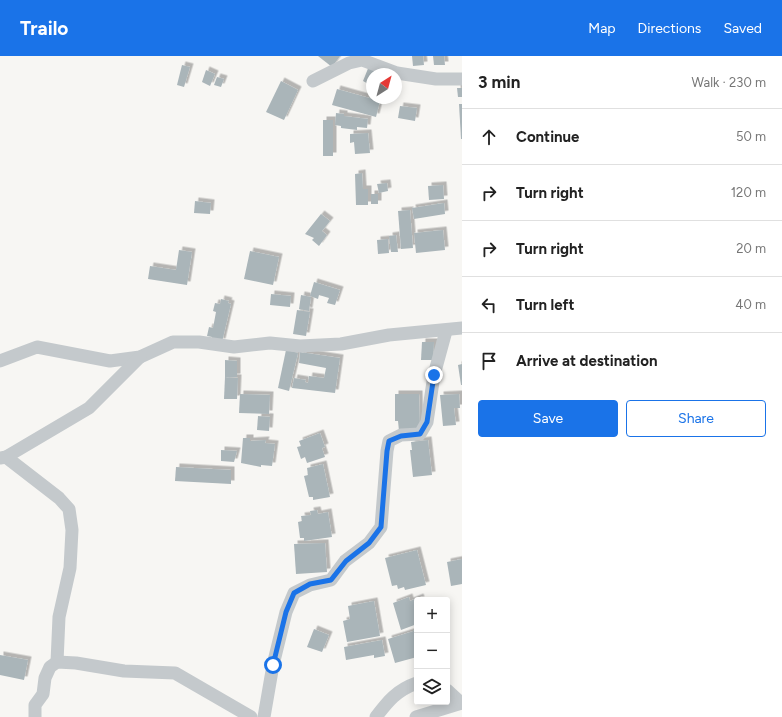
<!DOCTYPE html>
<html lang="en">
<head>
<meta charset="utf-8">
<style>
	body { margin:0; font-family:Figtree,sans-serif; background:#f2f2f2; color:#222 }
	.controls { position:absolute; right:12px; bottom:12px; display:grid; overflow:hidden; border-radius:4px; box-shadow:0 2px 10px #0003 }
	.controls button { width:36px; height:36px; display:grid; place-items:center; padding:0; border:0; border-bottom:1px solid #e0e0e0; background:#fff; color:#222; font:20px sans-serif }
	.compass { position:absolute; left:366px; top:12px; width:36px; height:36px; border-radius:50%; background:#fff; box-shadow:0 2px 10px #0003; rotate:36deg }
	.stop { position:absolute; width:12px; height:12px; margin:-9px; border:3px solid #1a73e8; border-radius:50%; background:#fff }
	.stop.end { background:#1a73e8; border-color:#fff; box-shadow:0 1px 4px #0008 }
	.list { margin:0; padding:0; list-style:none }
	h2 { display:flex; justify-content:space-between; align-items:center; height:52px; margin:0; padding:0 16px; font-size:17px }
	h2 small { font-size:13px; font-weight:400; color:#767676 }
	.list li { display:grid; grid-template-columns:26px 1fr auto; gap:12px; align-items:center; box-sizing:border-box; height:56px; padding:0 16px; border-top:1px solid #e0e0e0 }
	.list b { display:block; font-size:15px; white-space:nowrap }
	.list em { font-size:13px; font-style:normal; color:#767676 }
	.actions { display:flex; gap:8px; padding:12px 16px }
	.actions a { flex:1; padding:9px 0; border:1px solid #1a73e8; border-radius:4px; text-align:center; font-size:14px; color:#1a73e8 }
	.actions .main { background:#1a73e8; color:#fff }
	.icon { flex:none; width:22px; height:22px; fill:none; stroke:currentColor; stroke-width:2; stroke-linecap:round; stroke-linejoin:round }
	.map { position:relative; flex:none; width:462px; height:661px; overflow:hidden }
	header { display:flex; align-items:center; gap:24px; box-sizing:border-box; height:56px; padding:0 20px; background:#1a73e8; color:#fff }
	header strong { font-size:19px }
	nav { display:flex; gap:22px; margin-inline-start:auto; font-size:14px }
	main { display:flex }
	aside { flex:1; background:#fff }
	.map>svg:first-child { display:block }
</style>
</head>
<body>
<header>
<strong>Trailo</strong>
<nav><a>Map</a><a>Directions</a><a>Saved</a></nav>
</header>
<main>
<div class="map">
<svg width="462" height="661" viewBox="0 0 462 661">
	<defs>
		<filter id="shadow"><feDropShadow dx="3.5" dy="-3.5" stdDeviation="0" flood-color="#0004"/></filter>
	</defs>
	<rect width="100%" height="100%" fill="#f7f6f3"/>
	<g fill="#aab5b9" filter="url(#shadow)">
		<polygon points="318,0 340,0 332,11"/>
		<polygon points="412,0 423,0 424,9 413,10"/>
		<polygon points="433,0 444,0 445,9 434,9"/>
		<polygon points="182,9 190,11 184,31 177,29"/>
		<polygon points="369,10 388,18 372,18 372,30 363,25"/>
		<polygon points="206,14 215,18 210,30 202,26"/>
		<polygon points="217,21 224,23 221,31 214,29"/>
		<polygon points="281,25 298,34 284,64 266,56"/>
		<polygon points="457,32 462,32 462,41 458,41"/>
		<polygon points="337,33 380,45 376,61 332,49"/>
		<polygon points="459,48 462,48 462,83 461,83"/>
		<polygon points="400,50 417,52 415,65 398,62"/>
		<polygon points="336,57 344,58 344,60 368,63 367,72 357,71 357,74 341,72 341,70 335,69"/>
		<rect x="323" y="64" width="10" height="36"/>
		<polygon points="368,77 370,97 355,98 354,86 350,87 350,78"/>
		<polygon points="362,117 363,133 368,133 368,149 356,149 355,118"/>
		<polygon points="387,127 388,135 379,137 377,128"/>
		<polygon points="443,129 444,143 429,144 428,130"/>
		<rect x="371" y="138" width="7" height="10"/>
		<polygon points="195,145 211,147 210,158 194,157"/>
		<polygon points="444,147 445,158 414,163 412,152"/>
		<polygon points="410,154 413,192 401,193 398,155"/>
		<polygon points="321,158 330,165 322,175 327,179 319,190 312,184 314,182 305,178"/>
		<polygon points="443,174 445,194 416,197 414,177"/>
		<polygon points="396,179 398,196 391,196 389,180"/>
		<polygon points="388,183 389,197 378,198 377,184"/>
		<polygon points="179,194 192,196 187,229 148,223 150,210 176,214"/>
		<polygon points="250,195 279,201 273,229 244,223"/>
		<polygon points="314,226 340,234 335,249 327,247 329,242 319,239 318,243 310,240"/>
		<polygon points="271,238 291,240 290,251 270,249"/>
		<polygon points="301,239 311,241 309,255 299,253"/>
		<polygon points="221,243 229,245 228,247 231,248 222,286 212,284 212,281 207,280 209,271 213,272 216,256 213,255 215,247 220,248"/>
		<polygon points="297,254 310,256 306,280 293,278"/>
		<polygon points="422,286 434,286 433,304 421,304"/>
		<polygon points="286,294 298,297 289,335 278,332"/>
		<polygon points="300,296 340,302 335,337 292,332 294,322 306,324 305,326 308,327 309,320 324,322 326,312 299,307"/>
		<polygon points="225,304 237,305 237,321 225,321"/>
		<polygon points="462,308 462,329 461,329 458,309"/>
		<polygon points="225,321 238,322 237,343 224,343"/>
		<polygon points="240,338 270,339 269,358 239,357"/>
		<polygon points="395,338 419,338 420,374 399,375 398,365 395,365"/>
		<polygon points="459,338 460,352 454,352 456,369 443,370 440,339"/>
		<polygon points="258,360 270,361 269,375 257,374"/>
		<polygon points="320,377 325,391 322,392 325,401 307,407 305,401 301,403 297,391 301,390 299,385"/>
		<polygon points="243,382 250,382 250,385 266,384 265,387 275,388 272,410 261,409 261,411 241,407"/>
		<polygon points="428,384 432,419 413,421 410,394 412,394 411,386"/>
		<polygon points="221,394 237,395 234,406 221,405"/>
		<polygon points="323,408 330,441 313,444 313,441 309,441 304,420 308,419 307,412"/>
		<polygon points="176,411 231,414 231,428 175,425"/>
		<polygon points="317,454 318,458 328,456 332,481 304,485 304,482 300,482 298,466 302,465 301,460 311,459 310,455"/>
		<polygon points="325,487 327,516 296,518 294,488"/>
		<polygon points="417,494 426,529 405,534 404,531 398,533 397,529 392,530 385,502"/>
		<polygon points="462,503 462,528 451,530 447,506"/>
		<polygon points="409,541 410,545 420,541 421,544 417,544 417,568 401,574 393,547"/>
		<polygon points="374,545 380,580 347,586 343,565 350,563 348,550"/>
		<polygon points="314,573 329,579 322,596 307,591"/>
		<polygon points="417,574 417,601 395,607 388,583"/>
		<polygon points="382,584 385,600 374,602 374,599 346,604 344,591"/>
		<polygon points="0,599 28,604 24,624 0,619"/>
	</g>
	<g fill="none" stroke-linecap="round" stroke-linejoin="round">
		<g stroke="#c4c9cc" stroke-width="13">
			<polyline points="313,25 349,7 362,4 397,17 436,23 462,23"/>
			<polyline points="0,305 37,291 110,305 140,301 173,286 199,286 234,291 270,287 300,290 341,288 389,279 462,272"/>
			<polyline points="6,401 59,442 69,453 72,474 70,512 59,561 57,606"/>
			<polyline points="0,402 6,401 89,352 140,301"/>
			<polyline points="447,634 461,647"/>
			<polyline points="35,661 35,649 43,638 45,622 50,611 57,606 76,607 124,615 175,617 251,661"/>
			<polyline points="264,661 273,609 286,556 294,537 310,529 331,524 345,505 369,487 381,471 387,395 389,385 401,379 420,378 427,366 434,319 446,275"/>
			<path d="M376 661C388 645 397 634 417 627"/>
			<polyline points="416,661 462,647"/>
		</g>
	</g>
	<g fill="none" stroke-linecap="round" stroke-linejoin="round">
		<polyline stroke="#1a73e8" stroke-width="5" points="273,609 286,556 294,537 310,528 331,524 346,505 369,487 381,471 387,395 389,385 401,380 420,378 427,366 434,319"/>
	</g>
</svg>
<div class="controls">
<button>+</button>
<button>−</button>
<button><svg class="icon" aria-label="layers" viewBox="0 0 24 24"><path d="M12 4l9 5-9 5-9-5zM3 14l9 5 9-5"/></svg></button>
</div>
<svg class="compass" viewBox="-18 -18 36 36"><path d="M0-13l5 13h-10z" fill="#e53935"/><path d="M0 13l5-13h-10z" fill="#767676"/></svg>
<div class="stop" style="left:273px;top:609px"></div>
<div class="stop end" style="left:434px;top:319px"></div>
</div>
<aside>
<h2>3 min<small>Walk · 230 m</small></h2>
<ul class="list">
<li><svg class="icon" aria-label="ahead" viewBox="0 0 24 24"><path d="M12 20V5M6 11l6-6 6 6"/></svg><div><b>Continue</b></div><em>50 m</em></li>
<li><svg class="icon" aria-label="right" viewBox="0 0 24 24"><path d="M7 20v-9h11M14 6l5 5-5 5"/></svg><div><b>Turn right</b></div><em>120 m</em></li>
<li><svg class="icon" aria-label="right" viewBox="0 0 24 24"><path d="M7 20v-9h11M14 6l5 5-5 5"/></svg><div><b>Turn right</b></div><em>20 m</em></li>
<li><svg class="icon" aria-label="left" viewBox="0 0 24 24"><path d="M17 20v-9H6M10 6l-5 5 5 5"/></svg><div><b>Turn left</b></div><em>40 m</em></li>
<li><svg class="icon" aria-label="arrive" viewBox="0 0 24 24"><path d="M6 21V4h12l-3 4 3 4H6"/></svg><div><b>Arrive at destination</b></div></li>
</ul>
<div class="actions"><a class="main">Save</a><a>Share</a></div>
</aside>
</main>
</body>
</html>
